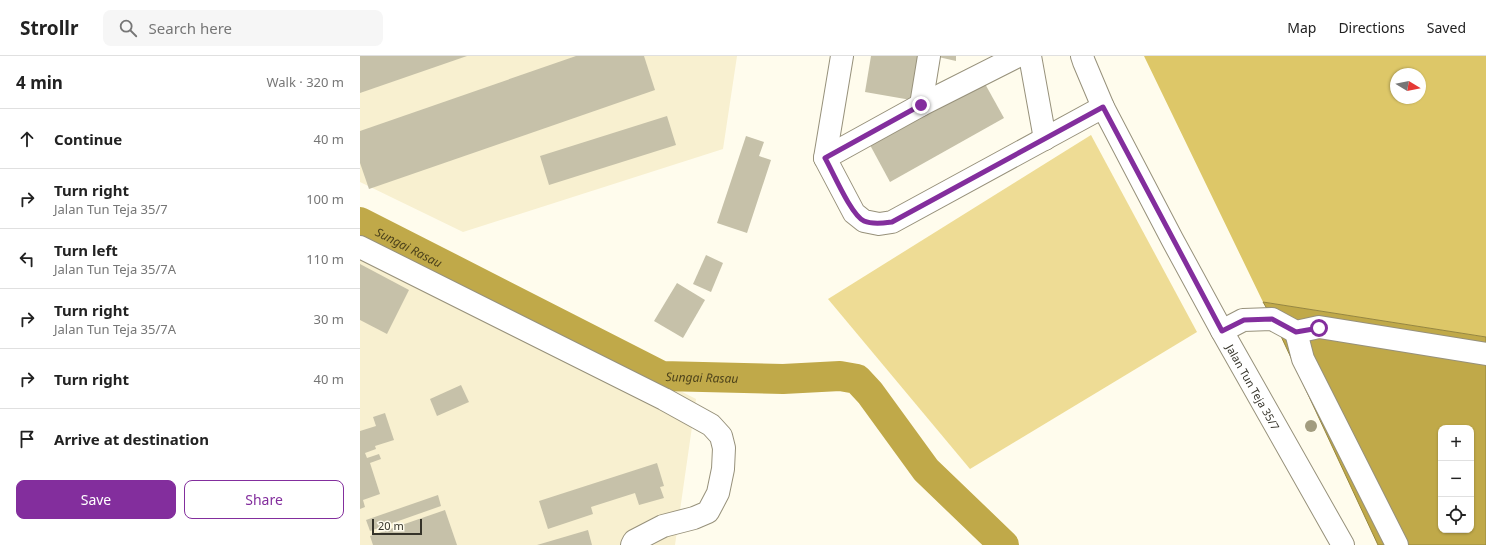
<!DOCTYPE html>
<html lang="en">
<head>
<meta charset="utf-8">
<style>
	body { margin:0; font-family:"Noto Sans",sans-serif; background:#f6f6f6; color:#222 }
	.controls { position:absolute; right:12px; bottom:12px; display:grid; overflow:hidden; border-radius:8px; box-shadow:0 1px 3px #0004 }
	.controls button { width:36px; height:36px; display:grid; place-items:center; padding:0; border:0; border-bottom:1px solid #e0e0e0; background:#fff; color:#222; font:20px sans-serif }
	.compass { position:absolute; left:1030px; top:12px; width:36px; height:36px; border-radius:50%; background:#fff; box-shadow:0 1px 3px #0004; rotate:100deg }
	.scale { position:absolute; left:12px; bottom:10px; width:50px; box-sizing:border-box; padding-left:4px; border:2px solid #353329; border-top:0; font-size:11px; line-height:14px; white-space:nowrap; color:#353329; -webkit-text-stroke:3px #fffced; paint-order:stroke }
	.stop { position:absolute; width:12px; height:12px; margin:-9px; border:3px solid #832e9d; border-radius:50%; background:#fff }
	.stop.end { background:#832e9d; border-color:#fff; box-shadow:0 1px 4px #0008 }
	.list { margin:0; padding:0; list-style:none }
	h2 { display:flex; justify-content:space-between; align-items:center; height:52px; margin:0; padding:0 16px; font-size:17px }
	h2 small { font-size:13px; font-weight:400; color:#767676 }
	.list li { display:grid; grid-template-columns:26px 1fr auto; gap:12px; align-items:center; box-sizing:border-box; height:60px; padding:0 16px; border-top:1px solid #e0e0e0 }
	.list b { display:block; font-size:15px; white-space:nowrap }
	.list p { margin:0; font-size:13px; white-space:nowrap; color:#767676 }
	.list em { font-size:13px; font-style:normal; color:#767676 }
	.actions { display:flex; gap:8px; padding:12px 16px }
	.actions a { flex:1; padding:9px 0; border:1px solid #832e9d; border-radius:8px; text-align:center; font-size:14px; color:#832e9d }
	.actions .main { background:#832e9d; color:#fff }
	.icon { flex:none; width:22px; height:22px; fill:none; stroke:currentColor; stroke-width:2; stroke-linecap:round; stroke-linejoin:round }
	.map { position:relative; flex:none; width:1126px; height:489px; overflow:hidden }
	header { display:flex; align-items:center; gap:24px; box-sizing:border-box; height:56px; padding:0 20px; background:#fff; border-bottom:1px solid #e0e0e0 }
	header strong { font-size:19px }
	nav { display:flex; gap:22px; margin-inline-start:auto; font-size:14px }
	.search { width:280px; height:36px; background:#f6f6f6; display:flex; align-items:center; gap:10px; box-sizing:border-box; padding:0 14px; border-radius:8px; color:#767676; font-size:15px }
	main { display:flex }
	aside { flex:1; background:#fff }
	.map>svg:first-child { display:block }
</style>
</head>
<body>
<header>
<strong>Strollr</strong>
<div class="search"><svg class="icon" aria-label="search" viewBox="0 0 24 24"><circle cx="10" cy="10" r="6"/><path d="M15 15l6 6"/></svg>Search here</div>
<nav><a>Map</a><a>Directions</a><a>Saved</a></nav>
</header>
<main>
<aside>
<h2>4 min<small>Walk · 320 m</small></h2>
<ul class="list">
<li><svg class="icon" aria-label="ahead" viewBox="0 0 24 24"><path d="M12 20V5M6 11l6-6 6 6"/></svg><div><b>Continue</b></div><em>40 m</em></li>
<li><svg class="icon" aria-label="right" viewBox="0 0 24 24"><path d="M7 20v-9h11M14 6l5 5-5 5"/></svg><div><b>Turn right</b><p>Jalan Tun Teja 35/7</p></div><em>100 m</em></li>
<li><svg class="icon" aria-label="left" viewBox="0 0 24 24"><path d="M17 20v-9H6M10 6l-5 5 5 5"/></svg><div><b>Turn left</b><p>Jalan Tun Teja 35/7A</p></div><em>110 m</em></li>
<li><svg class="icon" aria-label="right" viewBox="0 0 24 24"><path d="M7 20v-9h11M14 6l5 5-5 5"/></svg><div><b>Turn right</b><p>Jalan Tun Teja 35/7A</p></div><em>30 m</em></li>
<li><svg class="icon" aria-label="right" viewBox="0 0 24 24"><path d="M7 20v-9h11M14 6l5 5-5 5"/></svg><div><b>Turn right</b></div><em>40 m</em></li>
<li><svg class="icon" aria-label="arrive" viewBox="0 0 24 24"><path d="M6 21V4h12l-3 4 3 4H6"/></svg><div><b>Arrive at destination</b></div></li>
</ul>
<div class="actions"><a class="main">Save</a><a>Share</a></div>
</aside>
<div class="map">
<svg width="1126" height="489" viewBox="0 0 1126 489">
	<rect width="100%" height="100%" fill="#fffced"/>
	<g fill="#f8f0d0">
		<polygon points="0,0 377,0 363,93 103,176 0,126"/>
		<polygon points="0,171 336,343 315,489 0,489"/>
	</g>
	<polygon fill="#eedc95" points="731,79 837,276 610,413 468,243"/>
	<path fill="#ddc768" fill-rule="evenodd" d="M784 0H1126V281L903 246ZM1036 18H1060V42H1036Z"/>
	<path fill="#c0a949" stroke="#96863f" fill-rule="evenodd" d="M903 246 1126 281V489H1018L913 263ZM1081 372H1111V474H1081Z"/>
	<g fill="none" stroke-linecap="round" stroke-linejoin="round">
		<path stroke="#c0a949" stroke-width="30" id="s1" d="M0 166 302 320 423 323 480 320 497 323 510 337 566 414 644 489"/>
	</g>
	<g fill="#c6c1a9">
		<polygon points="0,0 107,0 0,37"/>
		<polygon points="216,0 284,0 295,34 9,133 0,107 0,75"/>
		<polygon points="511,0 559,0 551,44 505,36"/>
		<polygon points="574,0 596,0 596,5"/>
		<polygon points="624,26 644,62 530,126 510,89"/>
		<polygon points="307,60 316,89 189,129 180,100"/>
		<polygon points="386,80 404,86 399,100 411,104 387,177 357,167"/>
		<polygon points="346,199 363,207 351,236 333,228"/>
		<polygon points="0,208 49,234 27,278 0,264"/>
		<polygon points="317,227 345,244 323,282 294,265"/>
		<polygon points="101,329 109,346 77,360 70,343"/>
		<polygon points="25,357 34,384 15,390 16,393 5,397 7,402 19,398 21,403 10,407 20,438 3,444 5,451 0,453 0,375 16,370 13,361"/>
		<polygon points="297,407 304,430 300,431 304,442 279,449 275,437 231,451 233,458 188,473 179,445"/>
		<polygon points="78,439 81,450 10,475 6,464"/>
		<polygon points="85,454 97,489 13,489 10,480"/>
		<polygon points="228,474 232,489 177,489"/>
	</g>
	<g fill="none" stroke-linecap="round" stroke-linejoin="round">
		<defs>
			<g id="minor">
				<polyline points="482,0 465,102 494,157 504,165 519,168 532,166 743,51"/>
				<polyline points="670,0 685,83"/>
				<path id="s2" d="M722 0 724 6 743 51 812 183 862 275 983 489"/>
				<polyline points="561,49 569,0"/>
				<polyline points="465,102 561,49 658,0"/>
				<polyline points="0,191 304,343 351,369 361,380 364,392 363,413 358,437 348,456 334,462 303,470 274,485 272,489"/>
				<polyline points="862,275 883,264 912,263 936,276 959,271 1126,298"/>
				<polyline points="936,276 943,303 1037,489"/>
			</g>
		</defs>
		<use href="#minor" stroke="#97917b" stroke-width="24"/>
		<use href="#minor" stroke="#fff" stroke-width="22"/>
	</g>
	<circle fill="#a29c7f" cx="951" cy="370" r="6"/>
	<g fill="none" stroke-linecap="round" stroke-linejoin="round">
		<path stroke="#832e9d" stroke-width="5" d="M561 49 465 102C473 116 491 159 504 165 513 169 524 167 532 166L743 51 862 275 884 264 912 263 936 276 959 272"/>
	</g>
	<g text-anchor="middle" dominant-baseline="central" stroke-width="4" stroke-linejoin="round" paint-order="stroke">
		<g font-size="11" fill="#353329" stroke="#fffced">
			<text stroke="none"><textPath href="#s2" startOffset="373">Jalan Tun Teja 35/7</textPath></text>
		</g>
		<g font-size="12" font-style="italic" fill="#4d431b" stroke="#fffced">
			<text stroke="none"><textPath href="#s1" startOffset="55">Sungai Rasau</textPath></text>
			<text stroke="none"><textPath href="#s1" startOffset="379">Sungai Rasau</textPath></text>
		</g>
	</g>
</svg>
<div class="controls">
<button>+</button>
<button>−</button>
<button><svg class="icon" aria-label="locate" viewBox="0 0 24 24"><circle cx="12" cy="12" r="6"/><path d="M12 2v4M12 18v4M2 12h4M18 12h4"/></svg></button>
</div>
<svg class="compass" viewBox="-18 -18 36 36"><path d="M0-13l5 13h-10z" fill="#e53935"/><path d="M0 13l5-13h-10z" fill="#767676"/></svg>
<div class="scale">20 m</div>
<div class="stop" style="left:959px;top:272px"></div>
<div class="stop end" style="left:561px;top:49px"></div>
</div>
</main>
</body>
</html>
